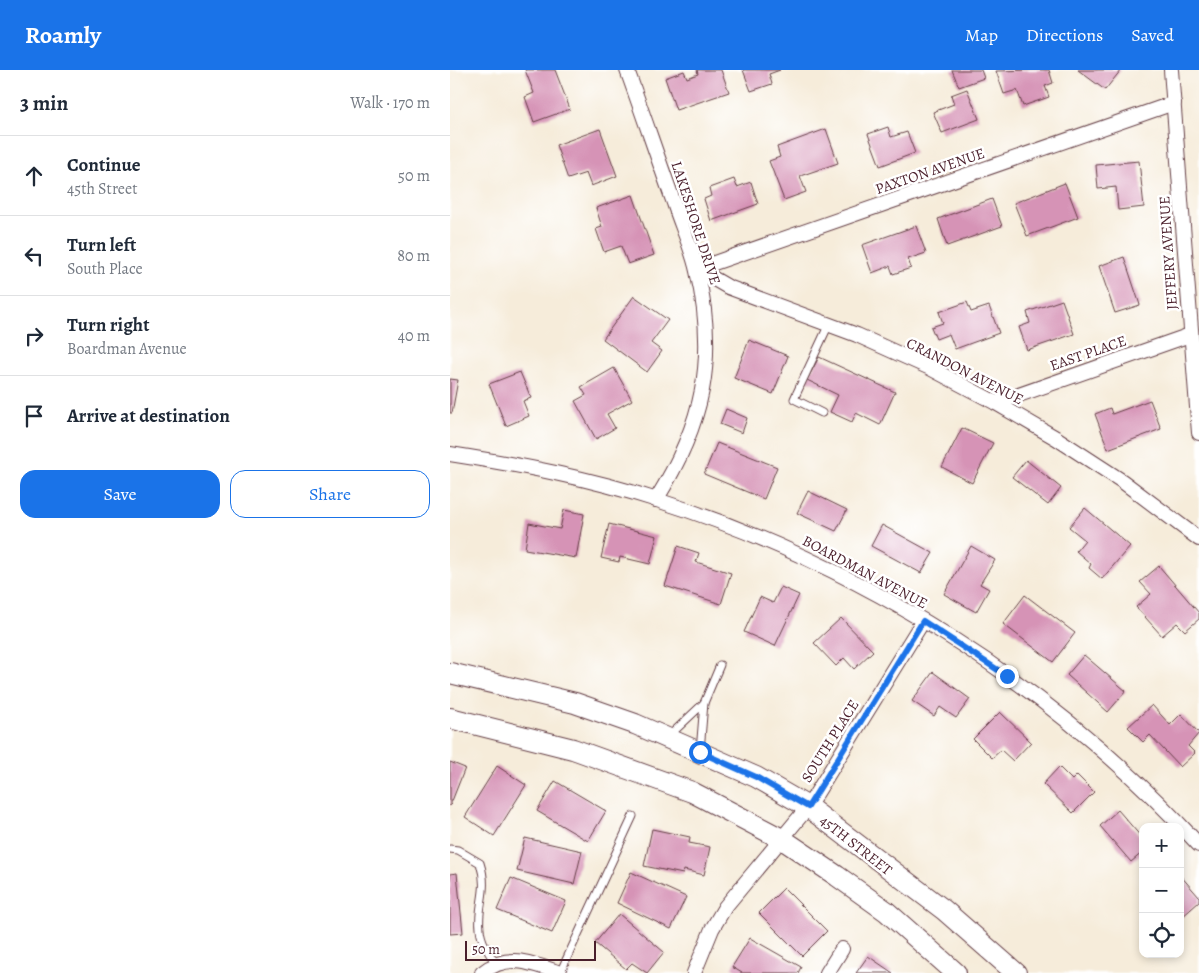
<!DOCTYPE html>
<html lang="en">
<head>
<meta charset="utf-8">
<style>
	body { margin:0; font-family:Alegreya,serif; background:#f2f2f3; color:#1f2937 }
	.controls { position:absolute; right:15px; bottom:15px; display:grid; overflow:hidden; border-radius:10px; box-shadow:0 2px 8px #0003 }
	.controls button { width:45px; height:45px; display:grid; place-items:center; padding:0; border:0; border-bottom:1px solid #e0e1e3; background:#fff; color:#1f2937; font:25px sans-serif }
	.scale { position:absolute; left:15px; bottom:12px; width:131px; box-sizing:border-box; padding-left:5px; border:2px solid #4a1f2b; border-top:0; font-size:14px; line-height:18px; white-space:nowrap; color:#4a1f2b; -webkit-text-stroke:4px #fff; paint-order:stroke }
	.stop { position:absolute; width:15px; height:15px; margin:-11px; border:4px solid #1a73e8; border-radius:50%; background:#fff }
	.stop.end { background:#1a73e8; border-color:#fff; box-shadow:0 1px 5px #0008 }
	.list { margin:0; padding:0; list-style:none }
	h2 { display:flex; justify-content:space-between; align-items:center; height:65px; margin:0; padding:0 20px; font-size:21px }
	h2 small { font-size:16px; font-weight:400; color:#747a83 }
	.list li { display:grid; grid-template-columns:32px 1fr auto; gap:15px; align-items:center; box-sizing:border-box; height:80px; padding:0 20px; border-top:1px solid #e0e1e3 }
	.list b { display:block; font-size:19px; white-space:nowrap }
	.list p { margin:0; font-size:16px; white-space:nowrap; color:#747a83 }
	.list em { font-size:16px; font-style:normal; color:#747a83 }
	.actions { display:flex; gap:10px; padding:15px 20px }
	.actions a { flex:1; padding:11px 0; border:1px solid #1a73e8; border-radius:15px; text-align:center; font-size:18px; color:#1a73e8 }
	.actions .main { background:#1a73e8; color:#fff }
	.icon { flex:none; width:28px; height:28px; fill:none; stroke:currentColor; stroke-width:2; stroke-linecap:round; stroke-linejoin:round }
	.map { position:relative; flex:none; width:749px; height:903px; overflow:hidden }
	header { display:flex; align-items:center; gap:30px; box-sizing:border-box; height:70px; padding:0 25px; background:#1a73e8; color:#fff }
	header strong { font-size:24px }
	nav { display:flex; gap:28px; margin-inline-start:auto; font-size:18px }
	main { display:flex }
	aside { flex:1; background:#fff }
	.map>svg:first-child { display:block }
</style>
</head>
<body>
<header>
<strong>Roamly</strong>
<nav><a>Map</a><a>Directions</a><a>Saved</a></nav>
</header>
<main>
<aside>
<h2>3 min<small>Walk · 170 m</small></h2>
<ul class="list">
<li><svg class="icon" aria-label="ahead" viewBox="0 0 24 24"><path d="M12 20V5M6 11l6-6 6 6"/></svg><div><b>Continue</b><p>45th Street</p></div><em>50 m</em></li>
<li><svg class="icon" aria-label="left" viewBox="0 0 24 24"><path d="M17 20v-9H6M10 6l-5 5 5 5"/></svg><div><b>Turn left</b><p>South Place</p></div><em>80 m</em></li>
<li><svg class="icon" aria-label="right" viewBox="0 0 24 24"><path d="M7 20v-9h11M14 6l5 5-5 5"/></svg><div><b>Turn right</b><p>Boardman Avenue</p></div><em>40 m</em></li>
<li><svg class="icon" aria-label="arrive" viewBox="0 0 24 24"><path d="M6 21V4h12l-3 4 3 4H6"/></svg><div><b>Arrive at destination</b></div></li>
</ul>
<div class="actions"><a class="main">Save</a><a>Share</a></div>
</aside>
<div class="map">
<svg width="749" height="903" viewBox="0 0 749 903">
	<rect width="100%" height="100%" fill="#fff"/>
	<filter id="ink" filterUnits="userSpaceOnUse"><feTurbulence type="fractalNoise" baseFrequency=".02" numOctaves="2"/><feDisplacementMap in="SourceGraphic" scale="10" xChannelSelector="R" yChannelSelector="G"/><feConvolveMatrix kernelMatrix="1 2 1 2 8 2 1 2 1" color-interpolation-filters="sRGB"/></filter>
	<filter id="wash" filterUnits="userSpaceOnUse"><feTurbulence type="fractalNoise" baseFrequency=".0096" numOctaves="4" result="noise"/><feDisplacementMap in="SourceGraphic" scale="20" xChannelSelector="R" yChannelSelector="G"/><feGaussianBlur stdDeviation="1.12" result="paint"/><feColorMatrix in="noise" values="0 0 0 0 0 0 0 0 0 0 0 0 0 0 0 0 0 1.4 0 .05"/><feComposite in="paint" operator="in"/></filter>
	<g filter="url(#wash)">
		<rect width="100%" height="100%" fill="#f6ecda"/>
		<g id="blocks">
			<g fill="#d693b6">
				<polygon points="75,0 105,0 120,39 84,52 75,27 84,23"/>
				<polygon points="247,0 271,0 279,22 226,40 215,8 234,1 237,8 248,4"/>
				<polygon points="293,0 330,0 319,4 322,14 301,21"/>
				<polygon points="502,0 531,0 534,8 509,17"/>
				<polygon points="590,0 599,0 603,13 595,16 599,27 573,36 567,20 554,24 546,1"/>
				<polygon points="628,0 671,0 655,20"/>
				<polygon points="517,19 529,49 492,63 483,42 504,34 501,25"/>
				<polygon points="438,57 441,67 457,62 465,83 430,96 418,64"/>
				<polygon points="150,59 167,106 141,116 136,103 118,109 106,75"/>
				<polygon points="376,59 388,93 350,106 356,122 334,130 319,91 330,87 327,77"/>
				<polygon points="689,91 694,137 668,140 666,117 648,119 646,95"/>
				<polygon points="284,109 287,117 301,112 308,134 261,151 254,129 261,126 259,118"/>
				<polygon points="615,113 628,147 577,166 564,133"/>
				<polygon points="183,125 204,185 178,194 171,176 154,182 146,159 152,157 146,138"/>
				<polygon points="542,129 552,156 497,176 488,149"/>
				<polygon points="466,156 476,183 458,189 461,198 443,204 440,196 422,203 412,175"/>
				<polygon points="674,187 690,235 665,243 649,196"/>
				<polygon points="184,226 218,250 201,273 212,281 197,302 153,269"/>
				<polygon points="612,230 624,264 577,280 569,257 580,253 577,242"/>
				<polygon points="517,232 521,242 539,236 549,263 505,279 499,264 486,269 481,257 493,253 489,242"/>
				<polygon points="299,270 338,286 323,324 284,308"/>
				<polygon points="369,287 445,322 430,355 406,343 402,352 380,342 388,325 357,310"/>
				<polygon points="164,298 182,330 157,344 165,358 146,369 125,331 136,325 131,317"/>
				<polygon points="70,302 81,328 73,331 79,346 56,356 39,314"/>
				<polygon points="0,309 8,310 2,343 0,343"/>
				<polygon points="700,330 711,359 658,379 645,344 660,338 662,344"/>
				<polygon points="276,339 297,348 292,363 270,354"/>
				<polygon points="512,358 543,373 522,413 492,397"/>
				<polygon points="267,373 327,397 314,429 254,404"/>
				<polygon points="576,390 611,418 598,435 562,407"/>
				<polygon points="358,421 397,440 386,461 347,443"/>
				<polygon points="635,438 680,476 652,509 639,498 641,494 626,481 635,470 619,457"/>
				<polygon points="114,440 134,444 126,488 75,479 79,453 110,459"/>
				<polygon points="159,454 207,466 200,494 170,487 169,492 151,488"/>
				<polygon points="432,455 483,483 471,503 421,476"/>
				<polygon points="228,476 249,483 246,492 281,503 271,534 215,516"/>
				<polygon points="521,476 545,490 530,514 539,519 526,542 494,524"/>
				<polygon points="709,496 749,543 749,549 735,561 727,553 712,566 686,537 701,524 690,512"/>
				<polygon points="331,517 349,525 325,576 294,562 310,527 323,533"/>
				<polygon points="575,525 625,563 603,592 553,554"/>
				<polygon points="391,548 423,581 404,599 394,588 386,596 364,573"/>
				<polygon points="634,585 676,621 658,642 617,605"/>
				<polygon points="483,602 520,629 506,648 490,637 484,646 462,631"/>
				<polygon points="702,635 720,655 731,644 749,663 738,676 745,683 730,697 700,665 693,672 678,657"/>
				<polygon points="550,642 581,672 563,691 551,680 542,688 523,669"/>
				<polygon points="0,692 15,698 0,736"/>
				<polygon points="47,696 76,715 44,766 15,747"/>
				<polygon points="609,697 622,710 627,705 644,722 623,743 593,714"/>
				<polygon points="105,711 156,741 138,771 87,741"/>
				<polygon points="668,740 693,769 693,782 681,792 650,756"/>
				<polygon points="202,759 240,767 239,773 260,777 254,805 234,800 233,804 194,796"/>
				<polygon points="75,768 132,781 124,814 67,801"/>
				<polygon points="181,802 236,827 221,859 167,833"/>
				<polygon points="7,803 13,863 0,864 0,804"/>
				<polygon points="730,805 749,827 749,832 732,847"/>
				<polygon points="61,808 116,831 102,863 47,840"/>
				<polygon points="334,818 377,861 352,886 309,843"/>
				<polygon points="169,844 214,882 197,903 182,893 176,899 145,873"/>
				<polygon points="300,868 351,897 348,903 292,903 282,897"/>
				<polygon points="418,886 443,903 406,903"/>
			</g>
		</g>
	</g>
	<g filter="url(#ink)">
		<use href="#blocks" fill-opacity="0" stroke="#643e45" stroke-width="1"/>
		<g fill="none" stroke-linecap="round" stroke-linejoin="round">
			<defs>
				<g id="lane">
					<polyline points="372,343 344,329 379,254"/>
					<polyline points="254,633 270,595"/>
					<polyline points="219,666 254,633 250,681"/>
					<path d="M0 779 8 780 30 793C39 821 27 834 30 859 31 872 39 883 46 894"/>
					<polyline points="110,903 183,746"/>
				</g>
				<g id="street">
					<path d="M177 0C193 44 208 89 224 133 231 155 242 178 247 201 268 289 253 354 206 430"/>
					<polyline points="721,0 749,363"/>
					<polyline points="247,199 278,217 407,265 478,297 546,333 606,368 672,411 749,469"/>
					<polyline points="247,199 724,33"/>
					<polyline points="546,333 740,265"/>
					<path d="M0 384C70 395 140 408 207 430 412 495 604 616 749 775"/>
					<path d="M32 903C58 882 82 893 110 903"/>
					<polyline points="244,903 262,859 275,837 358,737 473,551"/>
					<polyline points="377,903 392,879"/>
				</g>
				<g id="secondary">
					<polyline points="0,603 125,633 185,654 306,707 358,737 494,840 566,903"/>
					<polyline points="0,648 123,679 242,722 332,769 387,806 436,841 506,903"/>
				</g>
			</defs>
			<use href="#lane" stroke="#643e45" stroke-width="9"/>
			<use href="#street" stroke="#643e45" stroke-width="16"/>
			<use href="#secondary" stroke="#643e45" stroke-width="22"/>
			<use href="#lane" stroke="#fff" stroke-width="7"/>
			<use href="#street" stroke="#fff" stroke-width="14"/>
			<use href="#secondary" stroke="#fff" stroke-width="20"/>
		</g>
	</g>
	<g fill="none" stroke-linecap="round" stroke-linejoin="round" filter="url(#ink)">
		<polyline stroke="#1a73e8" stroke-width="6" points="250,682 306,707 358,737 473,551 557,606"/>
	</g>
	<g text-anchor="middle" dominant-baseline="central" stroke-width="5" stroke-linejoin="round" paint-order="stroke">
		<g font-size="15" fill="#4a1f2b" stroke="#fff">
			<text transform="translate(480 101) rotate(-19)">PAXTON AVENUE</text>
			<text transform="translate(246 153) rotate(72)">LAKESHORE DRIVE</text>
			<text transform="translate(718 183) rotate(-94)">JEFFERY AVENUE</text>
			<text transform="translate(638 283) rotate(-19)">EAST PLACE</text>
			<text transform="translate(515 301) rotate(27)">CRANDON AVENUE</text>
			<text transform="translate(415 502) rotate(28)">BOARDMAN AVENUE</text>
			<text transform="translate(380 671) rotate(-58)">SOUTH PLACE</text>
			<text transform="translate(406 775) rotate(38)">45TH STREET</text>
		</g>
	</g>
</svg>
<div class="controls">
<button>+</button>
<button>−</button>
<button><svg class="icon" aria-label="locate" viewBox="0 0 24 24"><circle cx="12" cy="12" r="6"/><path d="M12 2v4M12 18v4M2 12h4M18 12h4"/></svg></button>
</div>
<div class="scale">50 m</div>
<div class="stop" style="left:250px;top:682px"></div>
<div class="stop end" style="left:557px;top:606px"></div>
</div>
</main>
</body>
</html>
